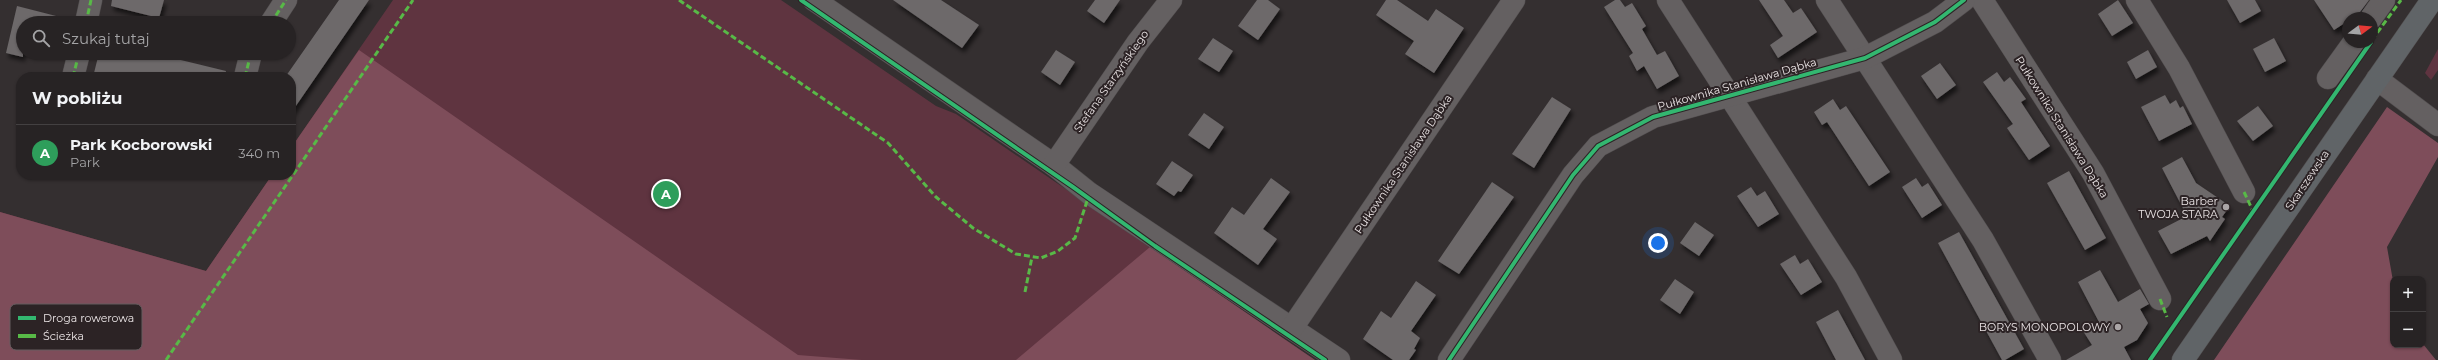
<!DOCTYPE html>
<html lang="pl">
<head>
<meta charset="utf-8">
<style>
	body { margin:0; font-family:Montserrat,sans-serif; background:#2f2b2c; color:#f1f3f6 }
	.controls { position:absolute; right:12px; bottom:12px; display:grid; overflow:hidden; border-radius:8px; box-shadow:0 1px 3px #0004 }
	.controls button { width:36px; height:36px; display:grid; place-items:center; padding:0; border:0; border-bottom:1px solid #434041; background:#272324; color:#f1f3f6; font:20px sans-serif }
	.compass { position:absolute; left:2342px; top:12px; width:36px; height:36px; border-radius:50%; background:#272324; box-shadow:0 1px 3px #0004; rotate:74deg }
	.you { position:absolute; left:1658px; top:243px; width:14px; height:14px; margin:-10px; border:3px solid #fff; border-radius:50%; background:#1a73e8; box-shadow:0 0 0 6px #1a73e833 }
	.badge { display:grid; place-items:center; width:26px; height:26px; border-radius:50%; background:#aaa5a6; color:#fff; font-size:13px; font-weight:700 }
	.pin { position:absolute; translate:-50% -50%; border:2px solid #fff; box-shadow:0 1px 4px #0006 }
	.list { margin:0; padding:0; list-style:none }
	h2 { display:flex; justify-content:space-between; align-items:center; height:52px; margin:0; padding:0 16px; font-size:17px }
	h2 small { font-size:13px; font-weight:400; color:#a4a4a6 }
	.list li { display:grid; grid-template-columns:26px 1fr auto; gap:12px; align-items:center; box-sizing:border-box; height:56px; padding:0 16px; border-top:1px solid #434041 }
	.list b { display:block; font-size:15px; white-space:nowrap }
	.list p { margin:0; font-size:13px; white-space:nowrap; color:#a4a4a6 }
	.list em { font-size:13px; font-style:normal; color:#a4a4a6 }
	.icon { flex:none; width:22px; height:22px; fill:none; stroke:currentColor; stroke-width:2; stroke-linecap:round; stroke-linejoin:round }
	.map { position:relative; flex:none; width:2438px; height:360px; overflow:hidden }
	.search { position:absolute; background:#272324; box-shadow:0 1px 3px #0004; left:16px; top:16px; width:280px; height:44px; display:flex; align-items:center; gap:10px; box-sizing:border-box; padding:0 14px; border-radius:22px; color:#a4a4a6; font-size:15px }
	.panel { position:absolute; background:#272324; box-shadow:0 1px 3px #0004; left:16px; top:72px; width:280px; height:108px; border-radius:16px }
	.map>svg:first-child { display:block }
</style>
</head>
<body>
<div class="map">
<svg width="2438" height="360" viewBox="0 0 2438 360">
	<defs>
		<filter id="shadow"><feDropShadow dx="2.5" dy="4.5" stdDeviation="2" flood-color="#0009"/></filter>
	</defs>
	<rect width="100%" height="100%" fill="#342f30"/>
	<g fill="#5f3440">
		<polygon points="393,0 781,0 936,106 956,114 1315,360 0,360 0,212 206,271 272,175 291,175 291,148"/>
		<polygon points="2438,49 2438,70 2431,80 2425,73"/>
	</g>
	<g fill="#7e4d5a">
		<polygon points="359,50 798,355 862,360 0,360 0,212 206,271 272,175 291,175 291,148"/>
		<polygon points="2387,107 2438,143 2438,157 2387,247 2393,281 2393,345 2423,344 2436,360 2214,360"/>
		<polygon points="1150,247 1315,360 1016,360"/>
	</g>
	<g fill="#6d696a" filter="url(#shadow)">
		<polygon points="112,0 164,0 159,18 111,6"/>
		<polygon points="339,0 369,0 291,113 291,77 286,76"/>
		<polygon points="893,0 941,0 979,25 962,48"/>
		<polygon points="1095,0 1120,0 1104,23 1087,11"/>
		<polygon points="1257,0 1268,0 1280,9 1258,40 1238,26"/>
		<polygon points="1386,0 1397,0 1428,21 1436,9 1464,28 1434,73 1405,54 1414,41 1376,15"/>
		<polygon points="1615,0 1620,0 1625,7 1632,3 1646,26 1642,29 1657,55 1665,51 1679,76 1657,89 1644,66 1637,71 1629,56 1633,53 1604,7"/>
		<polygon points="1759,0 1784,0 1793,13 1801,8 1817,32 1778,58 1770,45 1783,36"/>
		<polygon points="2118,0 2133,23 2112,36 2098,14"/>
		<polygon points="2227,0 2255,0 2261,11 2240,23"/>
		<polygon points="2314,0 2369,0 2360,12 2348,18 2348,21 2334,30"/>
		<polygon points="17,6 60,17 59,23 23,23 23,57 6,53"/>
		<polygon points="1213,38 1233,51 1219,72 1198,59"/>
		<polygon points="2274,38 2286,61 2265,72 2253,49"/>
		<polygon points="1056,50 1075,62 1060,85 1041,72"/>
		<polygon points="2148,50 2157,67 2136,79 2127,62"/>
		<polygon points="99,53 152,53 226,71 225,77 93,77"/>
		<polygon points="1940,63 1956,85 1937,99 1921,76"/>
		<polygon points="1997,72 2004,82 2010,77 2026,99 2021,102 2050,146 2029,160 2007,128 2013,124 1983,82"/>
		<polygon points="2165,95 2170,104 2176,100 2180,108 2183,106 2192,124 2159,141 2141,107"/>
		<polygon points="1552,97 1571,109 1534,168 1512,154"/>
		<polygon points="1833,99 1840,110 1846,106 1890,172 1869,186 1827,122 1822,125 1814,112"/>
		<polygon points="2258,106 2273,126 2253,141 2237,121"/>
		<polygon points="1204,113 1224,127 1209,149 1188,135"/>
		<polygon points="2182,157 2196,183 2230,206 2222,217 2225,219 2210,241 2207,236 2171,254 2158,231 2187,216 2162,168"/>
		<polygon points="1172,161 1193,175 1181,192 1178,191 1174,196 1156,184"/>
		<polygon points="2069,171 2106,238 2085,250 2047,183"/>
		<polygon points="1271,178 1290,192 1263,229 1277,239 1258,265 1214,233 1232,207 1244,215"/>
		<polygon points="1916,178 1922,187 1928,183 1942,205 1922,218 1902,187"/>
		<polygon points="1492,182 1514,197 1459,274 1438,261"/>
		<polygon points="1751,187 1757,196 1765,191 1779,214 1758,227 1737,196"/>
		<polygon points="1695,222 1714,235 1699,256 1680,243"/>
		<polygon points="1959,232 2024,349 2005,360 2002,360 1938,243"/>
		<polygon points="1795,255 1800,264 1808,259 1822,282 1801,295 1780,264"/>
		<polygon points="2100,270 2118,302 2140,289 2149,304 2140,309 2148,323 2137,340 2124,347 2131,360 2066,360 2092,345 2083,331 2099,322 2078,282"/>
		<polygon points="1675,279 1694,292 1680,314 1660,300"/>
		<polygon points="1416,281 1436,295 1411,331 1420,338 1414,349 1416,350 1409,360 1393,360 1363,339 1381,311 1391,318"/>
		<polygon points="1838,310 1865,360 1836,360 1816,322"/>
	</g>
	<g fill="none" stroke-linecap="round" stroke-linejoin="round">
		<defs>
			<g id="minor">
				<polyline points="814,0 1054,165 1089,193 1339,360"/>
				<polyline points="1668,0 1846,277 1891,360"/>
				<polyline points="1827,0 1983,240 2050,360"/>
				<polyline points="1982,0 2093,173 2160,299"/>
				<polyline points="2137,0 2179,68 2244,192"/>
				<polyline points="2371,18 2384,0"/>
				<polyline points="86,23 91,0"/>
				<polyline points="271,23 286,0"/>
				<polyline points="73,77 79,53"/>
				<polyline points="245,77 251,53"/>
				<polyline points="2328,78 2354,42"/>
				<polyline points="2377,79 2438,125"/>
				<polyline points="1054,165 1138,42 1171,0"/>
				<polyline points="1292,328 1514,0"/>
				<polyline points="1449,360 1573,175 1598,146 1653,117 1865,58 1935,22 1964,0"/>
			</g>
			<polyline id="major" points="2183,360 2432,0"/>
		</defs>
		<use href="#minor" stroke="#514d4e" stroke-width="23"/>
		<use href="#major" stroke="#514d4e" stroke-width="23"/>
		<use href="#minor" stroke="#646061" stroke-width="22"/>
		<use href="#major" stroke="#606467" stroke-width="22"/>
		<g stroke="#58b947" stroke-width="3" stroke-dasharray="6 3" stroke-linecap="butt">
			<polyline points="679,0 888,143 936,197 973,228 1016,254 1041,258 1058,251 1075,238 1089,195"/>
			<polyline points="86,23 91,0"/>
			<polyline points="271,23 286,0"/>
			<polyline points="2372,40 2401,0"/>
			<polyline points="73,77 79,53"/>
			<polyline points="245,77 251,53"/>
			<polyline points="2244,192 2253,211"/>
			<polyline points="1025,292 1032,257"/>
			<polyline points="2160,299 2167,317"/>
			<polyline points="166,360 413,0"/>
		</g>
		<defs>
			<g id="cycleway">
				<polyline points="801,0 1073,187 1155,246 1325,360"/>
				<polyline points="1449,360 1573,175 1598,146 1653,117 1865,58 1935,22 1964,0"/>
				<polyline points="2150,360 2371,42"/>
			</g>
		</defs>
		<use href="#cycleway" stroke="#2c2325" stroke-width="6"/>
		<use href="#cycleway" stroke="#33b770" stroke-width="4"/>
	</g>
	<g fill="#aaa5a6" stroke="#2c2325" stroke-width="1.5">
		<circle cx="2226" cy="207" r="4"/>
		<circle cx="2118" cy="327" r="4"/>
	</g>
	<g text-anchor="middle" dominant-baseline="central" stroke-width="4" stroke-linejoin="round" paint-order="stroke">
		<g font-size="11" fill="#eae4e5" stroke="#2c2325">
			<text transform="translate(1111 81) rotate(-55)">Stefana Starzyńskiego</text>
			<text transform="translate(1737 84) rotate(-16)">Pułkownika Stanisława Dąbka</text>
			<text transform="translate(2062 127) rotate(58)">Pułkownika Stanisława Dąbka</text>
			<text transform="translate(1403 164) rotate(-56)">Pułkownika Stanisława Dąbka</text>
			<text transform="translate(2307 180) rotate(-56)">Skarszewska</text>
		</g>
		<g font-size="11" fill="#eae4e5" stroke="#2c2325" text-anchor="end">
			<text x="2218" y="201">Barber<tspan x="2218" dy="13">TWOJA STARA</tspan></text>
			<text x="2110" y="327">BORYS MONOPOLOWY</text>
		</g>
	</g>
	<rect x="10" y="304" width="132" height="46" rx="6" fill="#2c2325" stroke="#655d5f" stroke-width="1"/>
	<rect x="18" y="316" width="18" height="4" fill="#33b770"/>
	<rect x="18" y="334" width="18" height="4" fill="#58b947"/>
	<g font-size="11" fill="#eae4e5">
		<text x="43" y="322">Droga rowerowa</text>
		<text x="43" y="340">Ścieżka</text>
	</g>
</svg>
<div class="controls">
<button>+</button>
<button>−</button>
</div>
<svg class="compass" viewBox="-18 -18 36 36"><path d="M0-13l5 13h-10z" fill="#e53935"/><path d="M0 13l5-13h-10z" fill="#a4a4a6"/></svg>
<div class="you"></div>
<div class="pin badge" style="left:666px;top:194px;background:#2e9e5b">A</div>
<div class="search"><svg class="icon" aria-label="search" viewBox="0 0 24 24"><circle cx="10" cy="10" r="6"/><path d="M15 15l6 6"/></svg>Szukaj tutaj</div>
<section class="panel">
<h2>W pobliżu<small></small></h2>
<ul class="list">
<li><span class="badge" style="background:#2e9e5b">A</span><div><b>Park Kocborowski</b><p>Park</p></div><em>340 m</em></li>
</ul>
</section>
</div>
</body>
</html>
